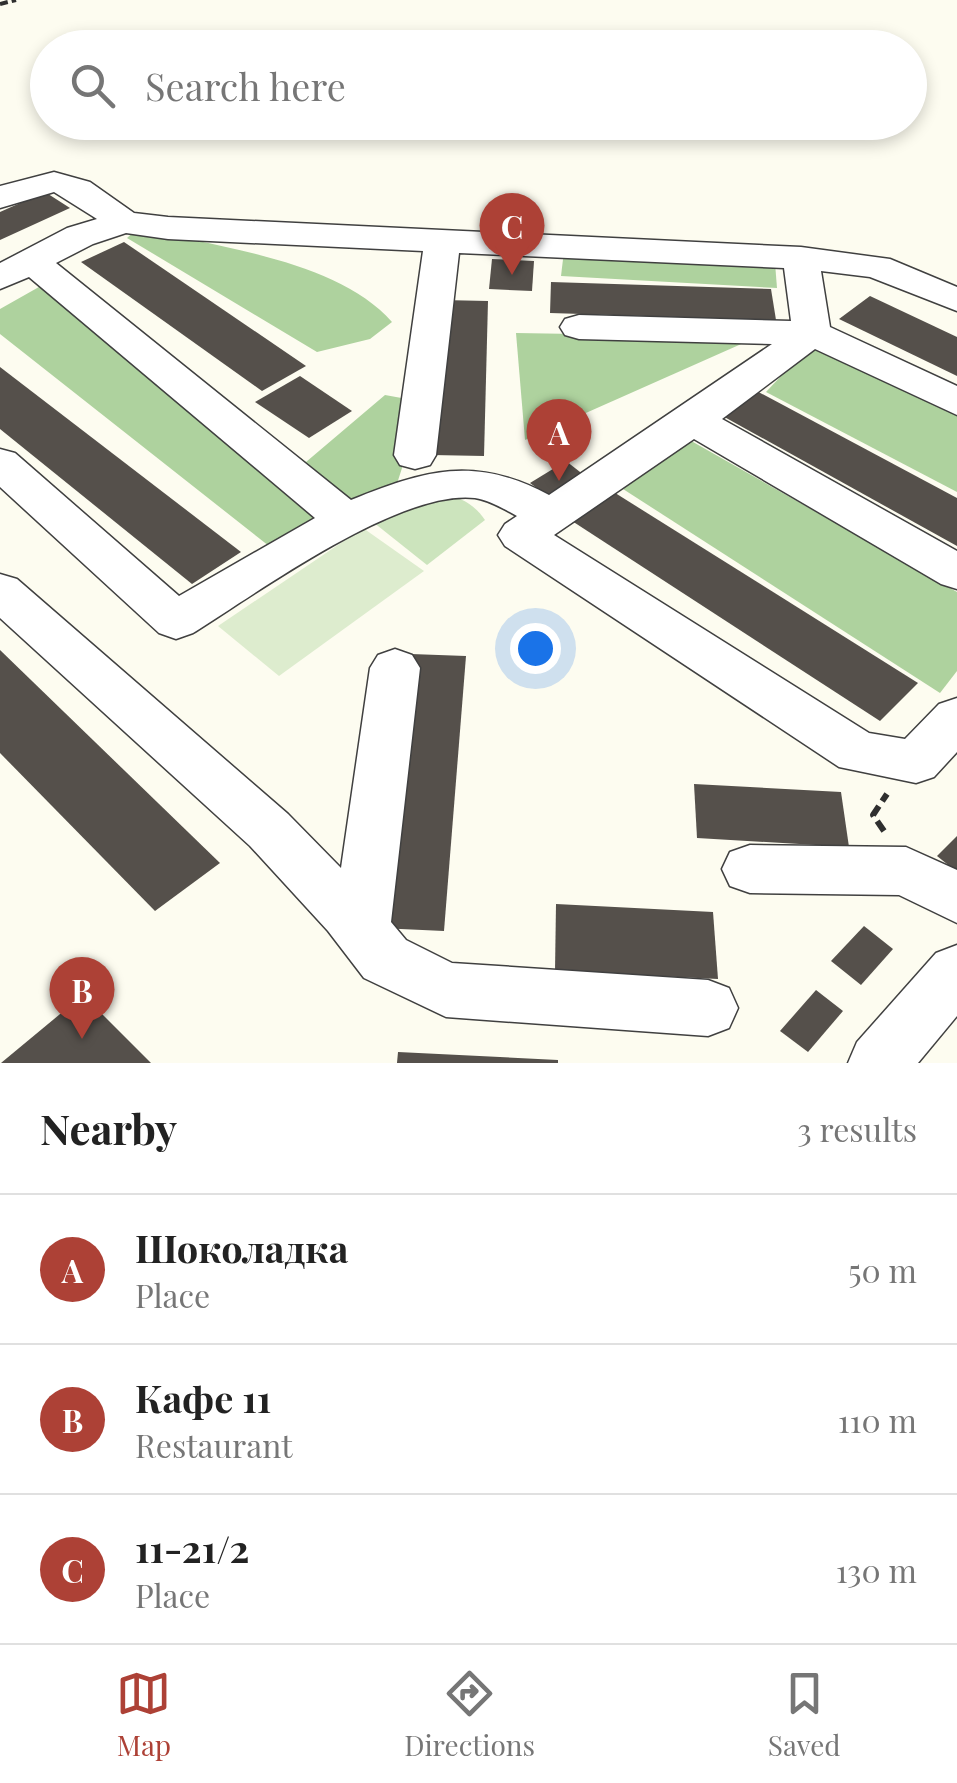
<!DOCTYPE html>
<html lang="en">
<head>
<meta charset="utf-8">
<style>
	body { margin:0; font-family:"Playfair Display",serif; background:#f6f6f6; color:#222 }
	.you { position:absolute; left:535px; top:648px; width:35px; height:35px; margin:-25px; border:8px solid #fff; border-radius:50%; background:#1a73e8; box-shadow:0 0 0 15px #1a73e833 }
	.badge { display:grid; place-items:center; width:65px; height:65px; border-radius:50%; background:#ad4136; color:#fff; font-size:32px; font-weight:700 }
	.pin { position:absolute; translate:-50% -82px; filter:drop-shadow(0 2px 5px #0008) }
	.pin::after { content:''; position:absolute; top:52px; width:35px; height:30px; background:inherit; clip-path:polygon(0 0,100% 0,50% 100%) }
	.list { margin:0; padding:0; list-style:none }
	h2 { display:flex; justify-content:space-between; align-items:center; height:130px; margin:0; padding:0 40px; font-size:42px }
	h2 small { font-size:32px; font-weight:400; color:#767676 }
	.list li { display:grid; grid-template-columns:65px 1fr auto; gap:30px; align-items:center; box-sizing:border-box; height:150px; padding:0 40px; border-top:2px solid #e0e0e0 }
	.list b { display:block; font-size:38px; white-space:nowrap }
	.list p { margin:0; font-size:32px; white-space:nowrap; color:#767676 }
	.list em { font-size:32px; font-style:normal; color:#767676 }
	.icon { flex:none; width:55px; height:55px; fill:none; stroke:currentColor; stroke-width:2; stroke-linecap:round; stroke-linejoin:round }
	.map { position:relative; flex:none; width:957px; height:1063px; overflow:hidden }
	.search { position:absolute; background:#fff; box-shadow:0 5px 15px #0003; left:30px; right:30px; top:30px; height:110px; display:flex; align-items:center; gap:25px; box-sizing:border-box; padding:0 35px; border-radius:55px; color:#767676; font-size:38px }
	.sheet { height:580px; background:#fff }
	nav { display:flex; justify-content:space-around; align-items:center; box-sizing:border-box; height:140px; border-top:2px solid #e0e0e0; background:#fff; font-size:28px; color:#767676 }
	nav a { display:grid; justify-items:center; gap:5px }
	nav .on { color:#ad4136 }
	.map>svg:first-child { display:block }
</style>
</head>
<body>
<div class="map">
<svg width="957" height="1063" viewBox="0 0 957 1063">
	<rect width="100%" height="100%" fill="#fdfcf0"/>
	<path fill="#cce4bd" d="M442 493C461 498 473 503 485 520L427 565 373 522Z"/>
	<g fill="#aed29e">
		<path d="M138 228C216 247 338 260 392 322L370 339 317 352 127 238Z"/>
		<polygon points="564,251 775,263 777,288 561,276"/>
		<polygon points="46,283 306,462 385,395 407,399 402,468 394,493 269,546 0,334 0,309"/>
		<polygon points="516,333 757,337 525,440"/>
		<polygon points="814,341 957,413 957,492 766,392"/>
		<polygon points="686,438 957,592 957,671 940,693 623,489"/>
	</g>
	<polygon fill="#ddecce" points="363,528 424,571 279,676 218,626"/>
	<g fill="#55504b">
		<polygon points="45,192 70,208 0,240 0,212"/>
		<polygon points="124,242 306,366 262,391 81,262"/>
		<polygon points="492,259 534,261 532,291 489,289"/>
		<polygon points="551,282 771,289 776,320 550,313"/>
		<polygon points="870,296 957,337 957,376 839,319"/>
		<polygon points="442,300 488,301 484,456 432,455"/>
		<polygon points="0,367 241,552 192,584 0,429"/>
		<polygon points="300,376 352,411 309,438 255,402"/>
		<polygon points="753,389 957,498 957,546 719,414"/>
		<polygon points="566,461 589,479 553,500 530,483"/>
		<polygon points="612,491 918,683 880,721 572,521"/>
		<polygon points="0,650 220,863 155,911 0,753"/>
		<polygon points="411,654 466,656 444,931 379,928"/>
		<polygon points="694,784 841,792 849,847 697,838"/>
		<polygon points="957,836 957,872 937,856"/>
		<polygon points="556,904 713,912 718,979 555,971"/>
		<polygon points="864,926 893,949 861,985 831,961"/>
		<polygon points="816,990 843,1011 808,1052 780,1031"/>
		<polygon points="83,995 151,1063 1,1063"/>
		<polygon points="398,1052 558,1060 558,1063 397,1063"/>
	</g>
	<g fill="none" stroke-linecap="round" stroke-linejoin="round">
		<defs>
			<g id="minor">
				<path d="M54 172 90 182 134 213 168 217 801 247 890 259 957 287V311L870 277 821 271 830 327 957 386V415L815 349 722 419 957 551V589L941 584 694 439 554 535 869 733 905 739 939 704 957 698V752L934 777 916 783 839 767 505 546 498 535 505 524 517 516C504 509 489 500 475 498 400 489 257 593 193 633L176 639 159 633 0 487V449L15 453 179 596 315 518 29 277 0 289V263L67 228 97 219 54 192 0 208V186ZM126 233 168 239 423 251 394 455 400 465 415 469 430 465 436 455 459 253 784 268 791 321 579 315 565 319 560 327 565 335 579 339 772 344 549 495C475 455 425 470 351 500L56 263 93 244Z"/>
				<polygon points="0,574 17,579 288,814 341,868 370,668 378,655 395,649 412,655 420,668 391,922 406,940 452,963 708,980 729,988 738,1008 729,1028 708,1036 446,1017 364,978 328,931 250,846 0,618"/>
				<polygon points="750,845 906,847 957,870 957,923 899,895 750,893 730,886 722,869 730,852"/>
				<polygon points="957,945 957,1016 918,1063 848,1063 857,1042 936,953"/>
			</g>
		</defs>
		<use href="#minor" stroke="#404040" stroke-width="3"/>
		<polyline stroke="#2f2f2f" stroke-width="4" stroke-dasharray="8 4" stroke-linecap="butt" points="0,4 16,0"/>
		<polyline stroke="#2f2f2f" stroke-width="6" stroke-dasharray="12 6" stroke-linecap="butt" points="884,831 873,815 887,794"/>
		<use href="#minor" fill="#fff" fill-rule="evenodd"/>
	</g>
</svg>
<div class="you"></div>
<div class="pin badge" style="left:559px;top:481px">A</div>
<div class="pin badge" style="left:82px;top:1039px">B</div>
<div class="pin badge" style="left:512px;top:275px">C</div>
<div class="search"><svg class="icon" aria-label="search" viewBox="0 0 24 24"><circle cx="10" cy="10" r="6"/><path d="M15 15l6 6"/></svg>Search here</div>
</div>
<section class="sheet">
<h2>Nearby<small>3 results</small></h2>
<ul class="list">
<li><span class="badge">A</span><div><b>Шоколадка</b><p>Place</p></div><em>50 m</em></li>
<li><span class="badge">B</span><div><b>Кафе 11</b><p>Restaurant</p></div><em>110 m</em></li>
<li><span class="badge">C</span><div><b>11-21/2</b><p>Place</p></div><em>130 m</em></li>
</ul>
</section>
<nav>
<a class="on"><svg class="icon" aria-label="map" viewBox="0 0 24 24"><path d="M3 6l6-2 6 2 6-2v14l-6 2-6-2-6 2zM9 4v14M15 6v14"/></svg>Map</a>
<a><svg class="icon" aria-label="directions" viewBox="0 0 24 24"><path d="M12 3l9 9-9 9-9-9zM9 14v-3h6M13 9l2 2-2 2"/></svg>Directions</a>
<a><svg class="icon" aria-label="saved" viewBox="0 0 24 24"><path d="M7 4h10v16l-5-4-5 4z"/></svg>Saved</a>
</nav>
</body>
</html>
